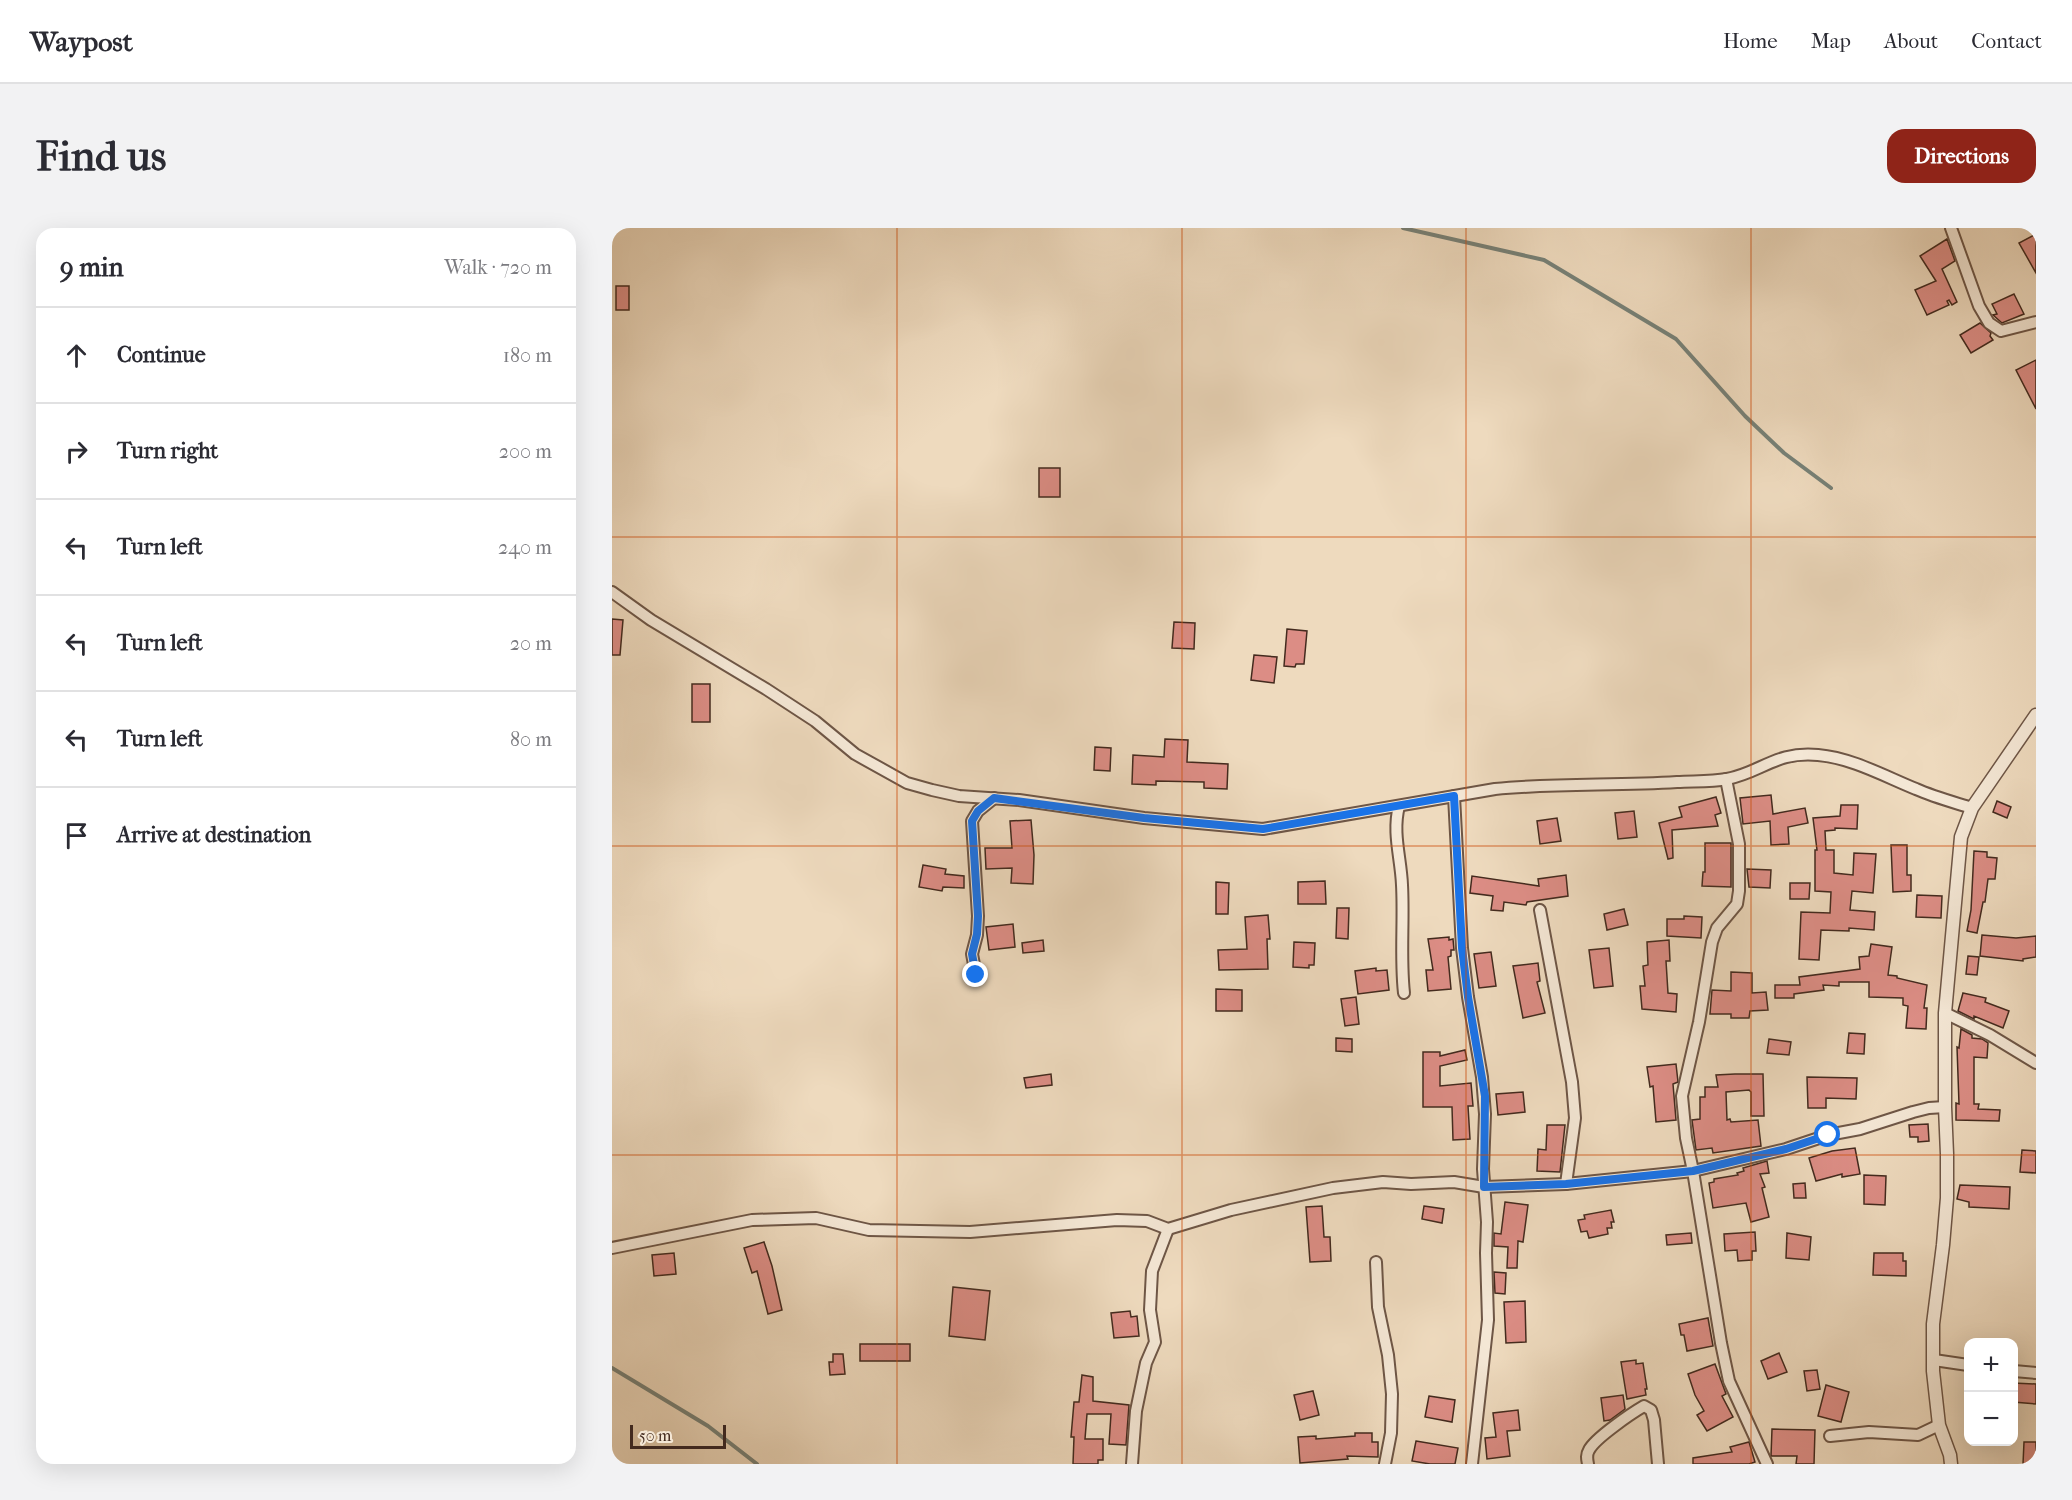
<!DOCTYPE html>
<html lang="en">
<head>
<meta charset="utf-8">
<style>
	body { margin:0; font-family:"IM FELL French Canon",serif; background:#f2f2f3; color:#2b2b33 }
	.controls { position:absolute; right:18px; bottom:18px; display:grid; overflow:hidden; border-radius:12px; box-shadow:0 6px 24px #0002 }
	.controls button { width:54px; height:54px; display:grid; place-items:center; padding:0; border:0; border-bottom:2px solid #e1e1e2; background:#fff; color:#2b2b33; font:30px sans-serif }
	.scale { position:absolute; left:18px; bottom:15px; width:96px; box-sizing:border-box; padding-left:6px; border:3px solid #432a1e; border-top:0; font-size:16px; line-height:21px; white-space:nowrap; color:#432a1e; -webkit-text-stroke:4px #f4e7d5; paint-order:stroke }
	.stop { position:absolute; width:18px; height:18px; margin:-14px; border:4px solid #1a73e8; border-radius:50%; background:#fff }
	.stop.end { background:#1a73e8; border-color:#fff; box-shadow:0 2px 6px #0008 }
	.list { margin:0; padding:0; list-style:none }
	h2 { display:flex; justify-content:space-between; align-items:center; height:78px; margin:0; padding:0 24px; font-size:26px }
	h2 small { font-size:20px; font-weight:400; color:#7c7c81 }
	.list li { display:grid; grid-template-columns:39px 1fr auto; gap:18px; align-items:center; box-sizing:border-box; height:96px; padding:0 24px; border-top:2px solid #e1e1e2 }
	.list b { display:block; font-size:22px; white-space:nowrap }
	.list em { font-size:20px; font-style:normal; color:#7c7c81 }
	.icon { flex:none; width:33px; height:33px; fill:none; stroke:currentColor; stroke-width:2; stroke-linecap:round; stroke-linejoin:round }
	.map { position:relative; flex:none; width:1424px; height:1236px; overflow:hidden; border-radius:18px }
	header { display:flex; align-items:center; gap:36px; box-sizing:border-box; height:84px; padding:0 30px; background:#fff; border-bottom:2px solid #e1e1e2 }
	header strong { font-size:28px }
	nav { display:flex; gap:33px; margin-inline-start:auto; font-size:21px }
	.intro { display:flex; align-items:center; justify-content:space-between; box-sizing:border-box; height:144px; padding:0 36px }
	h1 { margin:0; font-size:42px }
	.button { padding:15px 27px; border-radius:18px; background:#8f2418; color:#fff; font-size:21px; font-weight:700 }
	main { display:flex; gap:36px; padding:0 36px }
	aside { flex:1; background:#fff; border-radius:18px; box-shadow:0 6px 24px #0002 }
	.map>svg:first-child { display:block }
</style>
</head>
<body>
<header>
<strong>Waypost</strong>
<nav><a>Home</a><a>Map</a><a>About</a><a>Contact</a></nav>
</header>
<div class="intro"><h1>Find us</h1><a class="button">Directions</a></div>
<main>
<aside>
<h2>9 min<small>Walk · 720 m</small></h2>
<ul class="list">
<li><svg class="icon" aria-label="ahead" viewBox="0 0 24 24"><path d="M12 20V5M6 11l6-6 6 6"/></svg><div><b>Continue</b></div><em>180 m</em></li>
<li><svg class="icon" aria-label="right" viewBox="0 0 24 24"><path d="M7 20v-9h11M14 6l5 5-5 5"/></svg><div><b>Turn right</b></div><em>200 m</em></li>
<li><svg class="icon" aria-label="left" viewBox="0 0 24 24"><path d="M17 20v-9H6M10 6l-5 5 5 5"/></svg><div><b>Turn left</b></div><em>240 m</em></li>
<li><svg class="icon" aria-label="left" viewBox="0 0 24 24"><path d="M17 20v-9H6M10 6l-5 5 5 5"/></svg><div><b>Turn left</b></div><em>20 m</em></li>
<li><svg class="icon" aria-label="left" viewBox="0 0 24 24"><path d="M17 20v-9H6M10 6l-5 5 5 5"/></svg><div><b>Turn left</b></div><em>80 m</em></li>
<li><svg class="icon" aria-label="arrive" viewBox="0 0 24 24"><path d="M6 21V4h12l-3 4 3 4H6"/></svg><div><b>Arrive at destination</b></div></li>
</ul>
</aside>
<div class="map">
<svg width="1424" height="1236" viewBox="0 0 1424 1236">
	<rect width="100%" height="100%" fill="#eedabe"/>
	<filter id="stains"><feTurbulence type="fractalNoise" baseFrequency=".00333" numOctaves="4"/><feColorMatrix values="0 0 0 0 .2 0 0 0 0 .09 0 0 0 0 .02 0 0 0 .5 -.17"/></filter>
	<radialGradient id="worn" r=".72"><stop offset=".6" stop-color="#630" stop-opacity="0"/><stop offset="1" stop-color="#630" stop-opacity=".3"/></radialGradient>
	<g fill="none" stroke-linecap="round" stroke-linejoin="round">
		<g stroke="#778177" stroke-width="4">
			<polyline points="791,0 932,32 1064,111 1133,188 1172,225 1219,260"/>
			<polyline points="0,1140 96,1198 145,1236"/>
		</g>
	</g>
	<g fill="#dc8d85" stroke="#432a1e" stroke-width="1.5">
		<polygon points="1424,6 1424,45 1407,15"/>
		<polygon points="1335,11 1343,33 1330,41 1345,74 1340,77 1337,72 1335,73 1337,77 1315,87 1303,62 1324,53 1308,28"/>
		<rect x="4" y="58" width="13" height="24"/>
		<polygon points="1402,66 1412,86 1390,95 1381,87 1385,86 1380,76"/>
		<polygon points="1368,95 1379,105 1378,108 1381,112 1359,125 1348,107"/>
		<polygon points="1424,132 1424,181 1404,142"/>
		<rect x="427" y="240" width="21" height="29"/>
		<polygon points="0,391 11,392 8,427 0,427"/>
		<polygon points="562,394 583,395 582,421 560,420"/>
		<polygon points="675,401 695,403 692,436 684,436 683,439 672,438"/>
		<polygon points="642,427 665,429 662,455 639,452"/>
		<rect x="80" y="456" width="18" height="38"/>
		<polygon points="553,511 576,512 575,534 616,536 615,561 592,560 592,554 544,553 544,557 520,556 521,527 552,529"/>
		<polygon points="483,519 499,520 498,543 482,542"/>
		<polygon points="1159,567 1161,586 1193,580 1196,595 1176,599 1177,616 1159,617 1158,593 1131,596 1128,570"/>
		<polygon points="1104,569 1109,585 1103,587 1106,598 1060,602 1061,630 1056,631 1047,595 1070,589 1067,579"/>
		<polygon points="1385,573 1399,579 1395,590 1381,584"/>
		<polygon points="1229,577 1246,577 1245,601 1223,600 1223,602 1213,603 1214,622 1222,622 1222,645 1241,647 1242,625 1264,626 1261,665 1240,663 1238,682 1263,684 1262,702 1237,700 1237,703 1209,702 1207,732 1187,731 1189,684 1218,685 1219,664 1203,663 1203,622 1205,622 1201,590 1228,588"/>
		<polygon points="1022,583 1025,609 1006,611 1003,585"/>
		<polygon points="945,590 949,613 928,616 925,593"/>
		<polygon points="419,592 422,627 421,656 399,655 400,640 374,641 373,620 400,620 398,593"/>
		<polygon points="1093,615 1119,615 1119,659 1090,658 1091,644 1093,644"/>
		<polygon points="1279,617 1295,617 1295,647 1299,647 1299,663 1281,664"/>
		<polygon points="1362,623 1375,624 1375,629 1385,630 1383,651 1376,651 1373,674 1371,674 1365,705 1355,703 1359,682"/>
		<polygon points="311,637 334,641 333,646 352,648 352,660 331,659 330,663 307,659"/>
		<polygon points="1135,641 1159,642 1158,660 1137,659"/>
		<polygon points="954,647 956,668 915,674 914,677 892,674 891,683 879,682 881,668 858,665 860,648 927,658 926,651"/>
		<polygon points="713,653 714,676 686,676 686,654"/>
		<polygon points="604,654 617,655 616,686 604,686"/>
		<polygon points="1178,655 1198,655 1197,671 1178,671"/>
		<polygon points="1305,667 1330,668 1329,690 1304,689"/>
		<polygon points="725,680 737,680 736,711 724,710"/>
		<polygon points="1012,681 1016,697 995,702 992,686"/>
		<polygon points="656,687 658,711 655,711 656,741 607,742 606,722 635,721 633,689"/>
		<polygon points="1072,688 1090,689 1089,710 1055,708 1055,691 1072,691"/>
		<polygon points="401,696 403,719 377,722 374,699"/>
		<polygon points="1370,707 1404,710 1424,708 1424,729 1411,731 1411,733 1368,728"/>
		<polygon points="837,709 837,712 841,711 842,722 839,722 839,728 836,729 839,761 816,763 814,742 821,742 816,711"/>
		<polygon points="431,712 432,723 411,725 410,715"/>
		<polygon points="1057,712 1058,733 1054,733 1056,765 1065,766 1064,784 1030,781 1028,758 1033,758 1031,738 1036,737 1035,714"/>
		<polygon points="682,714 703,715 702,737 697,737 697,740 681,739"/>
		<polygon points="1259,716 1280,719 1276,747 1285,748 1285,750 1315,757 1312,780 1315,780 1314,801 1294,800 1296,778 1291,777 1291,770 1257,769 1257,754 1227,754 1227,758 1211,757 1212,762 1182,766 1182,770 1163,770 1163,757 1188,757 1187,749 1248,741 1247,729 1257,728"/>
		<polygon points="997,720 1001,758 982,760 977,722"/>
		<polygon points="879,724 884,758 867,760 862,726"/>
		<polygon points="1356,728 1367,729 1365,747 1354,746"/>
		<polygon points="926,735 928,753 925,754 933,785 911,790 901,738"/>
		<polygon points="764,740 764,743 775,742 777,762 746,766 743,743"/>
		<polygon points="1119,744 1140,745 1140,765 1154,764 1156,782 1138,783 1137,790 1119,790 1119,786 1098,786 1100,762 1119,763"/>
		<polygon points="604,761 630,762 630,783 604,783"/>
		<polygon points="1351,765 1374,770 1373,774 1397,783 1391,800 1362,788 1362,791 1346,783"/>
		<polygon points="744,769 747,796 733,798 729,771"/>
		<polygon points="1349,801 1360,807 1360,810 1370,811 1376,815 1375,830 1362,829 1362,876 1367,876 1366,881 1388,882 1387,893 1344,892 1344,875 1347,876 1345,819 1347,820"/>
		<polygon points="1237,805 1253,806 1252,826 1235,825"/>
		<polygon points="724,810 740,811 740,824 724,823"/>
		<polygon points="1157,811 1179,814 1177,827 1155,825"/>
		<polygon points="853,822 855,832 828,838 828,858 859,855 861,878 856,878 858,911 841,912 840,879 811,879 811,824 828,824 828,828"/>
		<polygon points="1064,836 1066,854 1061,856 1064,892 1044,894 1041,858 1038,859 1035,839"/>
		<polygon points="439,846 440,857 414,860 412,850"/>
		<polygon points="1123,846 1151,846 1152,888 1139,888 1139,864 1137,862 1114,864 1115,892 1118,891 1119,894 1146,892 1149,918 1101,925 1100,920 1084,922 1080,892 1088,891 1088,869 1093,869 1093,859 1106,859 1104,847"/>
		<polygon points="1195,849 1245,850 1244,871 1214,870 1214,880 1196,880"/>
		<polygon points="911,864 913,884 886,887 884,866"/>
		<polygon points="1316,896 1317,913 1306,914 1306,909 1298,909 1297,897"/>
		<polygon points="935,897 953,897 948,944 925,943 926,921 934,922"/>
		<polygon points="1243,920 1248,946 1230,949 1230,946 1204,953 1197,930 1220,923"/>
		<polygon points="1410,922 1424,923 1424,945 1408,944"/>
		<polygon points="1155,933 1157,945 1148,946 1153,959 1150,960 1157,989 1139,994 1134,975 1101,980 1097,955 1102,954 1102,951 1126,947 1125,945 1132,943 1131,940"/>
		<polygon points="1252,947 1274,948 1273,977 1252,976"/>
		<polygon points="1193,955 1194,970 1182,970 1181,956"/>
		<polygon points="1348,957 1398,959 1397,981 1357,979 1357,974 1345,971"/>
		<polygon points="893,974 916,977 911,1014 906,1013 905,1040 895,1040 896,1019 882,1018 882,1005 889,1006"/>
		<polygon points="710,978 712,1009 718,1009 719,1033 698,1034 694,979"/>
		<polygon points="812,978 832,981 830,995 810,991"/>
		<polygon points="999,982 1002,994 999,994 1000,1000 995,1000 996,1006 977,1010 975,1003 969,1004 966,992 973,991 972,987"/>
		<polygon points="1143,1004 1144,1023 1140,1023 1140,1032 1126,1033 1125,1022 1113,1023 1112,1006"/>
		<polygon points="1079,1005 1080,1015 1055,1017 1054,1007"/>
		<polygon points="1175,1005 1199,1009 1197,1032 1174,1030"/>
		<polygon points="152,1014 160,1038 170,1082 156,1086 145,1043 140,1045 132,1020"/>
		<polygon points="62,1025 64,1046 42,1048 40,1027"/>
		<polygon points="1262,1025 1291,1025 1291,1033 1294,1033 1294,1048 1261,1047"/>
		<polygon points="882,1044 894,1045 893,1066 883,1065"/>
		<polygon points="341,1059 378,1063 373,1112 337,1108"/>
		<polygon points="913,1073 914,1114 894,1115 892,1074"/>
		<polygon points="518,1083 519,1089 525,1088 527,1108 502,1110 499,1085"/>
		<polygon points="1096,1090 1101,1118 1075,1123 1072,1107 1069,1107 1067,1096"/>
		<rect x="248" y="1116" width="50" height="17"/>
		<polygon points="1167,1125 1175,1144 1156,1151 1149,1133"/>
		<polygon points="221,1126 231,1126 233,1146 218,1147 217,1134 221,1134"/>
		<polygon points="1024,1132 1024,1136 1031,1135 1035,1161 1033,1161 1034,1167 1015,1171 1009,1134"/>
		<polygon points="1103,1136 1114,1166 1110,1168 1121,1189 1095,1203 1085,1187 1092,1183 1083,1167 1076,1146"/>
		<polygon points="1205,1142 1208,1161 1195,1163 1192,1143"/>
		<polygon points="470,1147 481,1149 481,1173 517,1177 514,1217 497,1216 499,1186 475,1186 473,1211 491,1211 491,1232 486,1232 486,1236 461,1236 462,1209 459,1209 462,1174 467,1174"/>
		<polygon points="1401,1155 1424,1156 1424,1176 1401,1174"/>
		<polygon points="1214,1157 1237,1164 1229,1194 1206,1188"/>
		<polygon points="701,1163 707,1187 688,1192 682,1167"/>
		<polygon points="1011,1167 1013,1181 998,1192 992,1193 989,1170"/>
		<polygon points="817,1168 843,1172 840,1194 813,1189"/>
		<polygon points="906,1182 908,1202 895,1203 898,1228 875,1231 873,1210 884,1209 881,1185"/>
		<polygon points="1160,1201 1203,1202 1202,1236 1184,1236 1185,1228 1159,1228"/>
		<polygon points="743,1205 760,1205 760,1214 766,1214 766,1229 735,1228 736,1231 688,1235 686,1209 704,1208 704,1211 743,1208"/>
		<polygon points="804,1213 846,1220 843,1236 818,1236 800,1233"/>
		<polygon points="1137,1214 1143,1234 1137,1236 1081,1236 1081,1230 1120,1224 1118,1219"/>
		<polygon points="1412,1214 1424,1214 1424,1236 1411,1236"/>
	</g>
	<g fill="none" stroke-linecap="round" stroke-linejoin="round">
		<defs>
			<g id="minor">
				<polyline points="1339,0 1367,78 1377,95 1389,103 1424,94"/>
				<path d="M0 364 39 392 154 461 203 493 243 526 295 555 320 562 347 568 407 572 532 590 651 601 883 561C944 555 1004 558 1065 554 1081 553 1099 554 1115 551 1150 544 1164 523 1206 527 1240 530 1272 548 1304 561 1322 569 1341 574 1360 580"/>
				<polyline points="1114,551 1127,616 1127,663 1125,676 1105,700 1100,714 1087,794 1070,868 1074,910 1081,943 1109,1115 1117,1153 1155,1236"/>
				<polyline points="842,568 850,720 856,769 870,849 873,886 871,941 875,994 874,1025 876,1092 860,1236"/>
				<path d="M787 578C780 605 789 630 790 657 792 693 788 729 792 765"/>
				<polyline points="928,682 960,854 963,890 954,956"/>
				<polyline points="364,747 360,726 365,707 366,688 360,593 366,583 382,570"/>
				<polyline points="1333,785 1378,807 1424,835"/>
				<polyline points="0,1020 140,992 204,990 257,1002 358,1004 505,992 535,993 556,1001 619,982 721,960 771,954 799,956 842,954 872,959 954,956 1081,943 1174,921 1216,907 1248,901 1301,884 1317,880 1333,879"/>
				<polyline points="764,1034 766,1079 776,1127 780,1166 779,1205 773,1236"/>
				<polyline points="1322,1132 1356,1137"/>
				<polyline points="1402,1143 1424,1145"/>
				<polyline points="1218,1208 1257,1204 1306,1207 1327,1197"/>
				<polyline points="520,1236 524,1183 534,1135 543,1114 538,1082 540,1043 556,1001"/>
				<path d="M976 1236C975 1231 974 1227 977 1222 983 1210 1020 1185 1032 1178L1039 1182 1042 1192 1046 1236"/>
			</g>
			<polyline id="tertiary" points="1339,1236 1338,1227 1327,1197 1321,1143 1321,1096 1331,1017 1335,970 1335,926 1333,879 1333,785 1349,609 1360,580 1424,487"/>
		</defs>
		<use href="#minor" stroke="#6e5646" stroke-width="14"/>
		<use href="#tertiary" stroke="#6e5646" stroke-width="15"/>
		<use href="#minor" stroke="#f4e7d5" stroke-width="10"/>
		<use href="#tertiary" stroke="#f4e7d5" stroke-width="12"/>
	</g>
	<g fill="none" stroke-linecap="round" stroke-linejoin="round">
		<polyline stroke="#1a73e8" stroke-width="8" points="364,747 360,726 365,706 366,688 360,593 366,583 382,570 532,590 651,601 842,568 850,720 856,769 873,868 872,959 954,956 1081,943 1174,921 1216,907"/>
	</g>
	<path fill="none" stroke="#cf520f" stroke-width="1.5" stroke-opacity="0.55" d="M285 0V1236M570 0V1236M854 0V1236M1139 0V1236M0 309H1424M0 618H1424M0 927H1424"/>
	<rect width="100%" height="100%" filter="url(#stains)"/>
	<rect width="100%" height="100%" fill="url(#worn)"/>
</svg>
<div class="controls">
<button>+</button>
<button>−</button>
</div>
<div class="scale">50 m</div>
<div class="stop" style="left:1216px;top:907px"></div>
<div class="stop end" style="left:364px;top:747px"></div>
</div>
</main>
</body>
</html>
